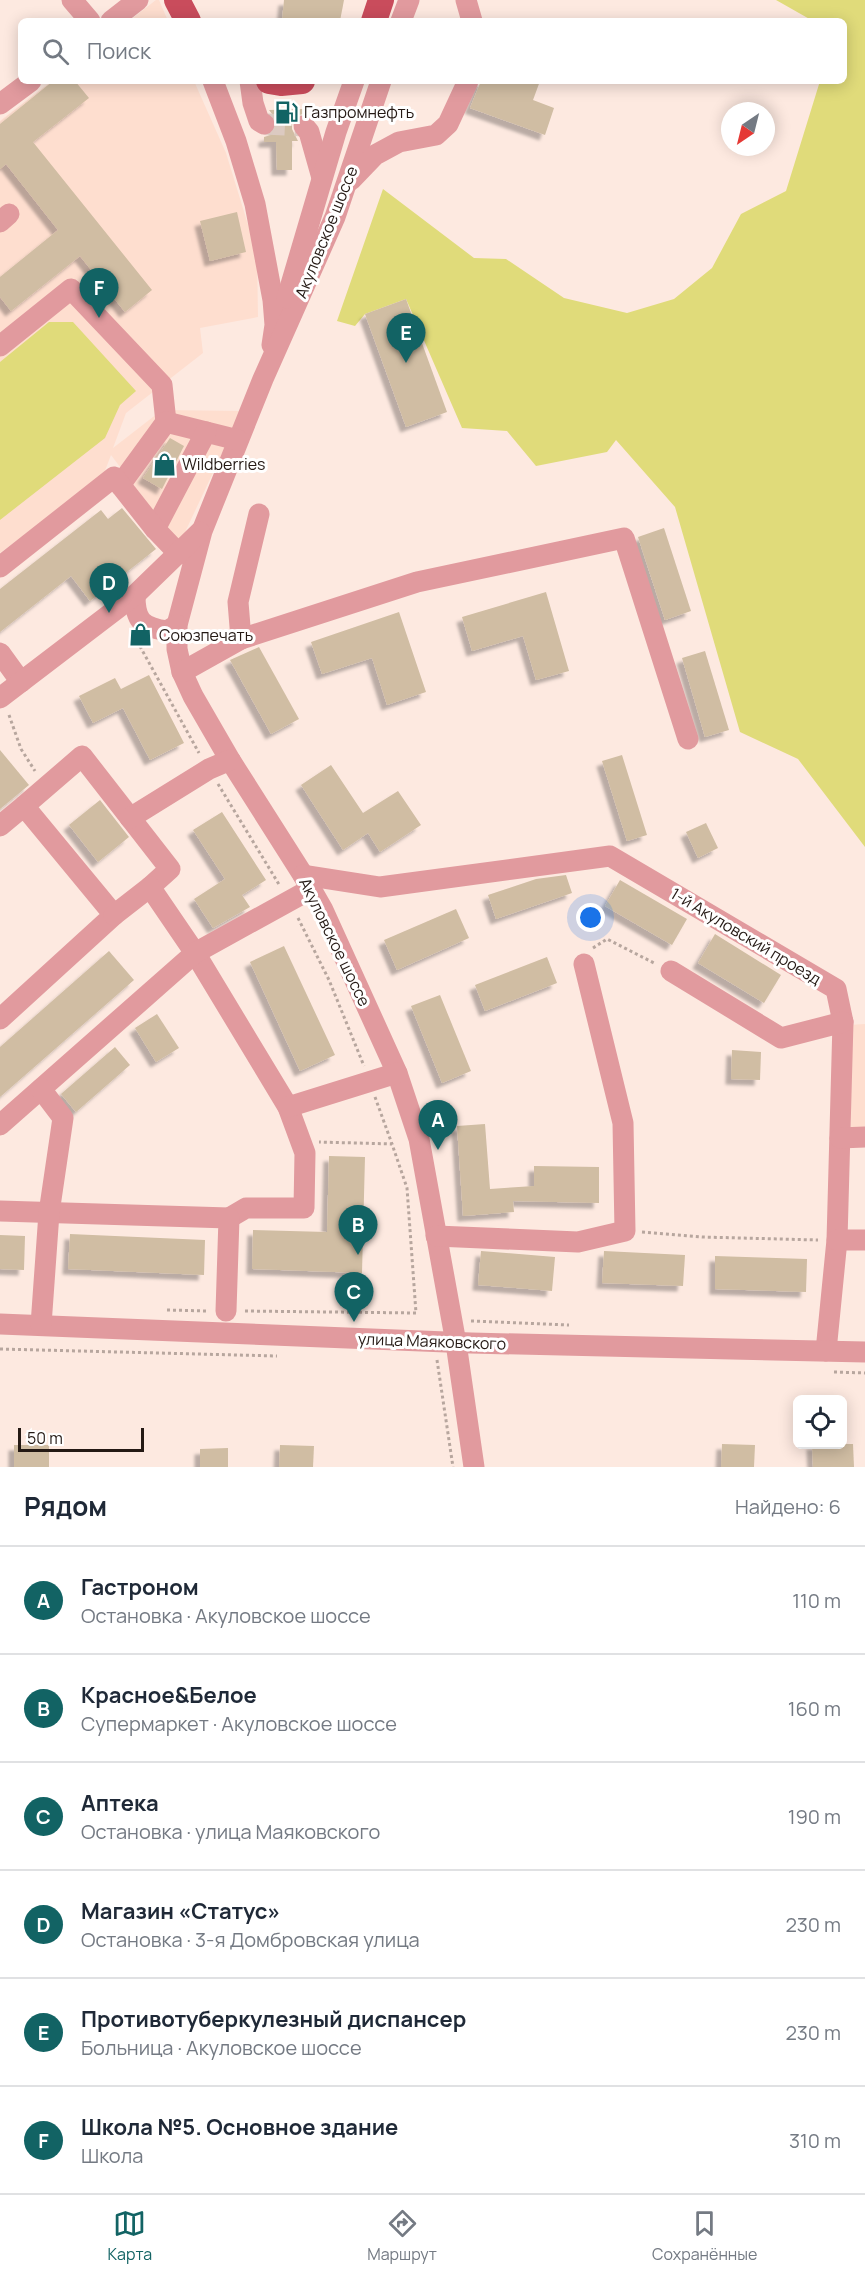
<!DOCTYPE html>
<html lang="ru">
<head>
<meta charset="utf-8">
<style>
	body { margin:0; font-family:Manrope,sans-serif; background:#f2f2f3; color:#1f2937 }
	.controls { position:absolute; right:18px; bottom:18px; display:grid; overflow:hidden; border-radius:9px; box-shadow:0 3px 15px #0003 }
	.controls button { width:54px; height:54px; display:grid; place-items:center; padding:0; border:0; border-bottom:2px solid #e0e1e3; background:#fff; color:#1f2937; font:30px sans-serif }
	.compass { position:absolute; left:721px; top:102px; width:54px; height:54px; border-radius:50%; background:#fff; box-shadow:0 3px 15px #0003; rotate:215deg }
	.scale { position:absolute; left:18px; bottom:15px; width:126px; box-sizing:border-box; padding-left:6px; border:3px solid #241914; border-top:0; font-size:16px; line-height:21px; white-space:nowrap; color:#241914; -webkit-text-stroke:4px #fff; paint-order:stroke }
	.you { position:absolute; left:591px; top:918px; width:21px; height:21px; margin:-15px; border:4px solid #fff; border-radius:50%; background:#1a73e8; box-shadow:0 0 0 9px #1a73e833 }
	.badge { display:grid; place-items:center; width:39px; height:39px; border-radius:50%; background:#126364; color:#fff; font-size:20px; font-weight:700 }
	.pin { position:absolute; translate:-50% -50px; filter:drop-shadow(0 2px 3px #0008) }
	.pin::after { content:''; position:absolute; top:32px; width:21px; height:18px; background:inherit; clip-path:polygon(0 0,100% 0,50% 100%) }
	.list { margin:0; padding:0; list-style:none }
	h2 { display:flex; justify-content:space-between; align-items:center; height:78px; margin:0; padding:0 24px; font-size:26px }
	h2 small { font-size:20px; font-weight:400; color:#747a83 }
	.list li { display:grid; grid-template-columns:39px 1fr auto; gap:18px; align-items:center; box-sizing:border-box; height:108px; padding:0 24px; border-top:2px solid #e0e1e3 }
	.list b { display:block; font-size:22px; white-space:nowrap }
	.list p { margin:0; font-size:20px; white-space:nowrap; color:#747a83 }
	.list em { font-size:20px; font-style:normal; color:#747a83 }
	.icon { flex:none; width:33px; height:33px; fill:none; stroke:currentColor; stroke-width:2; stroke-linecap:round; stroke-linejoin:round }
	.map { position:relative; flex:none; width:865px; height:1467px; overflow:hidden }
	.search { position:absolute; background:#fff; box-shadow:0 3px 15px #0003; left:18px; right:18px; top:18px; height:66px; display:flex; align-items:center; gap:15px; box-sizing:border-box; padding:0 21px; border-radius:9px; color:#747a83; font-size:22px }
	.sheet { height:726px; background:#fff }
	nav { display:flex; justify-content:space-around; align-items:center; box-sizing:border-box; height:84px; border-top:2px solid #e0e1e3; background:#fff; font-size:16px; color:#747a83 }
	nav a { display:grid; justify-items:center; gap:3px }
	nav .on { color:#126364 }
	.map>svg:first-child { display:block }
</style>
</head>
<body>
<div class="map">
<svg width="865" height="1467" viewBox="0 0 865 1467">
	<defs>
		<filter id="shadow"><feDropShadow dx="-5.5" dy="5.5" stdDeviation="1.5" flood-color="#0004"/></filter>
	</defs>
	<rect width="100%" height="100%" fill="#fde9e0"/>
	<g fill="#fedecf">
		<polygon points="156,0 159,0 168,21 129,21"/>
		<polygon points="52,81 194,81 226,153 257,254 258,317 200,328 203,353 126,413 113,448 162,410 242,411 179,545 111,455 103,476 0,553 0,121"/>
		<polygon points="865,1024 865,1130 851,1130 849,1025"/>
	</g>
	<g fill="#e0db7a">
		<polygon points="776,0 865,0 865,847 798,759 740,732 675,507 616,440 607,452 536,466 507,431 462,428 406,299 365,314 355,326 337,321 383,189 474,258 506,259 564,298 627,313 674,299 712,268 741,214 786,191 820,81 844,81 844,21 813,21"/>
		<polygon points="49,322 73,322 136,391 120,405 105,438 0,520 0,362"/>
	</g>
	<g fill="#d0bda3" filter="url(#shadow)">
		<polygon points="284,0 344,0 340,21 282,21"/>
		<polygon points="53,81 75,81 89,98 33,142 152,290 125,312 80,256 11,311 0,297 0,277 58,230 6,164 0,169 0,124"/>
		<polygon points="481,81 540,81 533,100 554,108 545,135 470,108"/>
		<polygon points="303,109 303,114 296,116 292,122 292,129 298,141 292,141 292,170 277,170 276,142 264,142 264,137 271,135 277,125 275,118 269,110"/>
		<polygon points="237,212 246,252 210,261 200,221"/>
		<polygon points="406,299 447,412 406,427 365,314"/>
		<polygon points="170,438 184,446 162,489 143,478"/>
		<polygon points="122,508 156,549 90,601 71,576 0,632 0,589 101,510 108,519"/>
		<polygon points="664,528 691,611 665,620 638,537"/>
		<polygon points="546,592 569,671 536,680 523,636 472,651 462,617"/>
		<polygon points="399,612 426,692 387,705 372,658 322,674 311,642"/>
		<polygon points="259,647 299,719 271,734 230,660"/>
		<polygon points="705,651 729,730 705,737 682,658"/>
		<polygon points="149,675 184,743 150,760 123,708 93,723 79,696 115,678 121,689"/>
		<polygon points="0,750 29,785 0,809"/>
		<polygon points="622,755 647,835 627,841 602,761"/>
		<polygon points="331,765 363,813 398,791 421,825 380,852 368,833 343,850 301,785"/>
		<polygon points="100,800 129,837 98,862 69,825"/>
		<polygon points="222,812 266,880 242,895 250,907 213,928 194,899 225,879 193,830"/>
		<polygon points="706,823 718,848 698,858 686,832"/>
		<polygon points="566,875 572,893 496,919 488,895 536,879"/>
		<polygon points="620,880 687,919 672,945 605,906"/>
		<polygon points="456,909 469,938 397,970 384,940"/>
		<polygon points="715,934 781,975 764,1003 698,963"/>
		<polygon points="284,946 335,1055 300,1071 250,962"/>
		<polygon points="109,951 134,980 0,1097 0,1047"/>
		<polygon points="547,957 557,983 485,1011 475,985"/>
		<polygon points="440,995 471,1071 442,1083 411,1006"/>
		<polygon points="157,1014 179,1048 156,1062 135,1028"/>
		<polygon points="115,1047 130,1065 76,1112 61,1094"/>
		<polygon points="732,1050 761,1052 760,1080 731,1079"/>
		<polygon points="485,1124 490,1189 534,1186 534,1166 599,1167 599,1203 513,1201 514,1212 463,1216 457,1126"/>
		<polygon points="329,1156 365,1157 362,1273 252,1269 253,1230 327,1232"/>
		<polygon points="70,1234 205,1240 204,1275 68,1269"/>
		<polygon points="0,1235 25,1236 24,1270 0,1269"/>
		<polygon points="481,1251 555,1257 552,1291 478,1285"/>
		<polygon points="604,1251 685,1255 683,1286 602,1283"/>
		<polygon points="715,1256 807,1259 806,1292 715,1289"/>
		<polygon points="722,1444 755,1445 754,1467 721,1467"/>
		<polygon points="812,1444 853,1444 854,1467 813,1467"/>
		<rect x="14" y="1445" width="35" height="22"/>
		<polygon points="280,1445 314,1446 313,1467 279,1467"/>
		<polygon points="228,1448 228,1467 200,1467 200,1449"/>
	</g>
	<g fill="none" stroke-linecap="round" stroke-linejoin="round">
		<polyline stroke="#dccac1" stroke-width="21" stroke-dasharray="21 10" stroke-linecap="butt" points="264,124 304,126"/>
		<g stroke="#b7a69e" stroke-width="3" stroke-dasharray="3 3" stroke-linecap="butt">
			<polyline points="137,641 199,753"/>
			<polyline points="9,715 21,749 35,771"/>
			<polyline points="218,784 280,886"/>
			<polyline points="298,918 329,980 364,1066"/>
			<polyline points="593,948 607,939 656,964"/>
			<polyline points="375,1097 392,1144"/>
			<polyline points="642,1232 702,1237 818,1240"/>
			<polyline points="167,1310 208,1311"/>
			<polyline points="245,1311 416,1313 407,1188 392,1144 319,1142"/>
			<polyline points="471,1321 569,1325"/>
			<polyline points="0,1349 277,1356"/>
			<polyline points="437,1360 453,1467"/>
			<polyline points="834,1372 865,1373"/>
		</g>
		<g stroke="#e19a9e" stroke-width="21">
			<polyline points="72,0 90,21"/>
			<polyline points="466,0 472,21"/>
			<polyline points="111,21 138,0"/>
			<polyline points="401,21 409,0"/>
			<polyline points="213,81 236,141 255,204 273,300 275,325 272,345"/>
			<polyline points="250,81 253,103 259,121 264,124"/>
			<polyline points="381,81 335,217 263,379 202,531 177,625 177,649 182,672 193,696 230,760 303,875 323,910 397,1073 419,1139 456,1343 474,1467"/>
			<polyline points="0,104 31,81"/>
			<polyline points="304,126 309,132 322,178"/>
			<polyline points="351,180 375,155 399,142 436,135 448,124 468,81"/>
			<polyline points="0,222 9,214"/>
			<polyline points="287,298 336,132 354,81"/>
			<polyline points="0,346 71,289 162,385 166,422"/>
			<polyline points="120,485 166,422 238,440"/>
			<polyline points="155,529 206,432"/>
			<polyline points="0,567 114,477 155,529 179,554"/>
			<path d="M135 595C135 620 141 627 167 631L177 625"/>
			<polyline points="241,639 417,582 624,538 688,739"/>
			<polyline points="0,653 21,682"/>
			<polyline points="182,672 241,639 238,602 259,514"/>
			<polyline points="0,698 135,595 200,532"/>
			<polyline points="24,806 82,756 170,869 150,887"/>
			<polyline points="130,818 209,769 230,760"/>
			<polyline points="0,826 24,806 114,915 0,1019"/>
			<polyline points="303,875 380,887 610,856 836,989 843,1022 837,1240 826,1351"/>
			<polyline points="114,915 150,887 195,953 288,1107 305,1153 304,1208 246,1208 229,1218"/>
			<polyline points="671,971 781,1038 843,1022"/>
			<polyline points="288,1107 397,1073"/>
			<polyline points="0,1125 195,953 311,889"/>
			<polyline points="840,1138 865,1137"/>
			<polyline points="0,1211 229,1218 226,1311"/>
			<polyline points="436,1236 578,1242 625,1231 623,1123 584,964"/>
			<polyline points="837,1240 865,1240"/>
			<polyline points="0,1324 471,1343 865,1352"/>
			<polyline points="41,1325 49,1213 63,1118 41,1089"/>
		</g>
		<g stroke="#c94c5c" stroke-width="26">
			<polyline points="177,0 188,21"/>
			<polyline points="374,21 381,0"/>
			<polyline points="269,81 281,83 302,81"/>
		</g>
	</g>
	<defs>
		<symbol id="fuel-bare" viewBox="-9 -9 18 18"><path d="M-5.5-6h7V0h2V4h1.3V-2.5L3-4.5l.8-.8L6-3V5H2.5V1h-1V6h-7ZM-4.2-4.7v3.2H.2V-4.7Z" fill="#126364" stroke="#fff" stroke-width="2.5" paint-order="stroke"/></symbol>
		<symbol id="shop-bare" viewBox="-9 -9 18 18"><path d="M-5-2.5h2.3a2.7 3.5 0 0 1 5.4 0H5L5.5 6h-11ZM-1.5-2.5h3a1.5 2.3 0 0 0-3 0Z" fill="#126364" stroke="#fff" stroke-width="2.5" paint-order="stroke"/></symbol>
	</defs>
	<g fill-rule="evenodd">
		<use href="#fuel-bare" x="270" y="96" width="33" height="33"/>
		<use href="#shop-bare" x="148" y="448" width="33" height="33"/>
		<use href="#shop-bare" x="124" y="618" width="33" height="33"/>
	</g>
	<g text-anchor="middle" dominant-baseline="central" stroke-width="6" stroke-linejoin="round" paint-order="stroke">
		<g font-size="16" fill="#241914" stroke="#fff" text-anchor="start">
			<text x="304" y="112">Газпромнефть</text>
			<text x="182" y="464">Wildberries</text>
			<text x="159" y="635">Союзпечать</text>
		</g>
		<g font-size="16" fill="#241914" stroke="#fff">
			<text transform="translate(326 232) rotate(-68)">Акуловское шоссе</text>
			<text transform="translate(746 936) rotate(31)">1-й Акуловский проезд</text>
			<text transform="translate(335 942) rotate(64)">Акуловское шоссе</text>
			<text transform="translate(432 1341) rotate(2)">улица Маяковского</text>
		</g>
	</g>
</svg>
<div class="controls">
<button><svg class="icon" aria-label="locate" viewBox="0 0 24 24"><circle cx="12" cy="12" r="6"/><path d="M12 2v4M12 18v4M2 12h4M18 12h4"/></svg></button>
</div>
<svg class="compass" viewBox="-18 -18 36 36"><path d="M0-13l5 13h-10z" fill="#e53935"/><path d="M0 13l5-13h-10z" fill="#747a83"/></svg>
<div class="scale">50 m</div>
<div class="you"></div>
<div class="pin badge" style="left:438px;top:1150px">A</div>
<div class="pin badge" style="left:358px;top:1255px">B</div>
<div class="pin badge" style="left:354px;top:1322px">C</div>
<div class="pin badge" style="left:109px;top:613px">D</div>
<div class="pin badge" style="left:406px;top:363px">E</div>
<div class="pin badge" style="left:99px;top:318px">F</div>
<div class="search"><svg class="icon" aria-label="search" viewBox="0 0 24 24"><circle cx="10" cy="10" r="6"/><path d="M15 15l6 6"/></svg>Поиск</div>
</div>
<section class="sheet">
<h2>Рядом<small>Найдено: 6</small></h2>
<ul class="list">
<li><span class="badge">A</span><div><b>Гастроном</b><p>Остановка · Акуловское шоссе</p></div><em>110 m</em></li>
<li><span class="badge">B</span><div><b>Красное&amp;Белое</b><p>Супермаркет · Акуловское шоссе</p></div><em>160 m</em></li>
<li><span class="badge">C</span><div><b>Аптека</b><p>Остановка · улица Маяковского</p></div><em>190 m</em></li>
<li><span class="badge">D</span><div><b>Магазин «Статус»</b><p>Остановка · 3-я Домбровская улица</p></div><em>230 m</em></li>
<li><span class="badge">E</span><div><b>Противотуберкулезный диспансер</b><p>Больница · Акуловское шоссе</p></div><em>230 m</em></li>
<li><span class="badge">F</span><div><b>Школа №5. Основное здание</b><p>Школа</p></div><em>310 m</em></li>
</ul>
</section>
<nav>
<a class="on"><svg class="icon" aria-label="map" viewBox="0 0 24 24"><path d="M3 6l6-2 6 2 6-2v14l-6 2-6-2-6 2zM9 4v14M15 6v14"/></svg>Карта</a>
<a><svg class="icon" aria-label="directions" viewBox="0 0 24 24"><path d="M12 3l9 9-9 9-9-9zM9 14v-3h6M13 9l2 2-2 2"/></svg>Маршрут</a>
<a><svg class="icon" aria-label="saved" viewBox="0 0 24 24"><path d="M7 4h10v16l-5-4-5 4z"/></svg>Сохранённые</a>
</nav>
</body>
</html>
